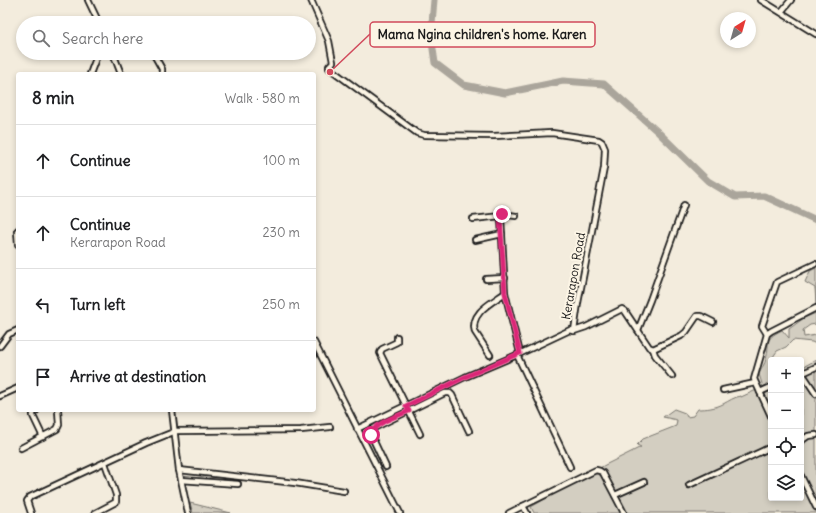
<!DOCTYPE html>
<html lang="en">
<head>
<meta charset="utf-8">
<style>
	body { margin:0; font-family:Delius,sans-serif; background:#f2f2f2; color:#202124 }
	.controls { position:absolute; right:12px; bottom:12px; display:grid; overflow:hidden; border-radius:4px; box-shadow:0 2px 6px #0003 }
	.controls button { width:36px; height:36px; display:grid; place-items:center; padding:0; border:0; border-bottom:1px solid #e0e0e0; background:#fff; color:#202124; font:20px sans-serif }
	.compass { position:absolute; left:720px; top:12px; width:36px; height:36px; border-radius:50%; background:#fff; box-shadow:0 2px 6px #0003; rotate:37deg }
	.stop { position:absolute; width:12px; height:12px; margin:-9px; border:3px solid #db2777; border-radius:50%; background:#fff }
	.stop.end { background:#db2777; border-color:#fff; box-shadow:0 1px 4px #0008 }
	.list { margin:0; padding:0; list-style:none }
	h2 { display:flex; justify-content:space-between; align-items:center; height:52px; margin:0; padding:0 16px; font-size:17px }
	h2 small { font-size:13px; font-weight:400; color:#757577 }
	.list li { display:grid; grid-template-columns:26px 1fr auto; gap:12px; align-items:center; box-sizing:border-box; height:72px; padding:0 16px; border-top:1px solid #e0e0e0 }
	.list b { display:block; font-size:15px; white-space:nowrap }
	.list p { margin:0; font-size:13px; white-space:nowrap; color:#757577 }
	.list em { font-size:13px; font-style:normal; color:#757577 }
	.icon { flex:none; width:22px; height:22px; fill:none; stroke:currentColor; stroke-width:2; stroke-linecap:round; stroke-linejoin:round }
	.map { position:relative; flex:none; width:816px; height:513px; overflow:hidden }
	.search { position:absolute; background:#fff; box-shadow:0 2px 6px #0003; left:16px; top:16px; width:300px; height:44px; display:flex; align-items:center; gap:10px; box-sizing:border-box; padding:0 14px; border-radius:22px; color:#757577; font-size:15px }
	.panel { position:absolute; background:#fff; box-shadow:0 2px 6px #0003; left:16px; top:72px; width:300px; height:340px; border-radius:4px }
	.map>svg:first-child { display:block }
</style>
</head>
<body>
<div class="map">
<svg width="816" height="513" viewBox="0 0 816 513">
	<rect width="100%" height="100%" fill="#f3ecdd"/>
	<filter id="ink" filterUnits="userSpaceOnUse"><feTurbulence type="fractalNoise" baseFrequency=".025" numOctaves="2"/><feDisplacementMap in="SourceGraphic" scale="8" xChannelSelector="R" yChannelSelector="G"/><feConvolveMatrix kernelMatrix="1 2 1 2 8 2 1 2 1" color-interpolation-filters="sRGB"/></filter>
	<g filter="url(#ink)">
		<g fill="#d3cec1" stroke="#78756e">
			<polygon points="816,268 816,304 815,288 805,282 810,271"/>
			<path d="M816 313V324L810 325 803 330 804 337 816 335V344L812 342 793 340 786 347 777 351 771 360V498H801V368L816 360V513H534L531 507 605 465 641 447 637 445 643 439 676 426 677 420 663 417 674 409 685 413 687 417 693 416 698 409C707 409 715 408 723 404 729 401 734 397 741 396V397L763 387 759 374C761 369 765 364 766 359 771 343 762 340 782 330L789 338V329L804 318Z"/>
			<polygon points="190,503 231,513 193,513"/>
		</g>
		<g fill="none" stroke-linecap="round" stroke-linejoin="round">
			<polyline stroke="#aaa59b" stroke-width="7" points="434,0 431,35 435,63 464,85 505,93 563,81 604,84 658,132 708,181 735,197 764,196 816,220"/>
			<defs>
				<g id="street">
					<polyline points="88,0 99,23"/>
					<polyline points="311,0 329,41 333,62 329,66 329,68 417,133 424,135 494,136 552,133 599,140 602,142 605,149 604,168 578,303 574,331 570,330 517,355 465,377 357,429"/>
					<polyline points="761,0 816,34"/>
					<polyline points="781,12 791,0"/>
					<polyline points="113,53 121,74"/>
					<polyline points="153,53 162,69 162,74"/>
					<polyline points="90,74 98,53"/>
					<polyline points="516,216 502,214 501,217 505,293 520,353"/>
					<polyline points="473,219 501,216"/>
					<polyline points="475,240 502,234"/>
					<polyline points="18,245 17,231 18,230"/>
					<polyline points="486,279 505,278"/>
					<polyline points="638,330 650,300 684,205"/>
					<polyline points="574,331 586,327 622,309 625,311 649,347 653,349 681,336 686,332 697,316 701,316 713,322"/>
					<polyline points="767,334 762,326 777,282 815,264"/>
					<polyline points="397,337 397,342 382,349 380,353 420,434"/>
					<polyline points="314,342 400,513"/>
					<polyline points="0,346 9,334 18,330"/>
					<polyline points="653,349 655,355 672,376"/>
					<path d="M490 355 475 332C469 313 493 302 505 293"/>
					<polyline points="517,355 570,467"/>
					<polyline points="802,373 816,394"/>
					<polyline points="801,374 816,367"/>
					<polyline points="723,390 755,383"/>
					<polyline points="760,392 771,387"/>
					<polyline points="0,396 18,388"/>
					<polyline points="172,410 179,470 188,513"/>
					<polyline points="36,411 33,413 33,416 43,437"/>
					<polyline points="771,416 754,379 767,334 771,331 816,308"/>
					<polyline points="801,441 808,436 816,435"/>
					<polyline points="21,448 57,429 59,425 58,410"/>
					<polyline points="386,467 371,435 374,428 445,393 450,393 452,395 469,431"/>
					<polyline points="179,470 295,483 344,491"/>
					<polyline points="801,476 816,507"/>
					<polyline points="181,480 238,484"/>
					<polyline points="689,485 771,447"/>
					<polyline points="615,495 644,482"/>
					<polyline points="523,506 596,470 600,471 603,473 624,513"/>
					<polyline points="31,513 27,501 30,497 146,443 176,431 301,430 330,427"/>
					<polyline points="95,513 116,502 116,495 105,463"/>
					<polyline points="509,513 523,506 527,513"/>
				</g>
			</defs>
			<use href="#street" stroke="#1c1c1c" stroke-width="8"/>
			<use href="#street" stroke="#fcf5e5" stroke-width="4.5"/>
		</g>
	</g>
	<g fill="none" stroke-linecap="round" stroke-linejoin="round" filter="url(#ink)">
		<path stroke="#db2777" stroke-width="5" d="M371 435C373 423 398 416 409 411L406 406 465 377 520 353 505 293 500 217 502 214"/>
	</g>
	<g text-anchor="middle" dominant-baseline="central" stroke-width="4" stroke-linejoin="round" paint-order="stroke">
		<g font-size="12" fill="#1c1c1c" stroke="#fcf5e5">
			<text transform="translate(573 276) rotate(-80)">Kerarapon Road</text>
		</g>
	</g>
	<path fill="none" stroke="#d1495b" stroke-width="1.5" d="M330 72L370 34"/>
	<circle fill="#d1495b" stroke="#fcf5e5" stroke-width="1.5" cx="330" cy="72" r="4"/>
	<rect fill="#fcf5e5" stroke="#d1495b" stroke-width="1.5" x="370" y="22" width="225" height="25" rx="4"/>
	<g font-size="13" text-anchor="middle" font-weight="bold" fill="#1c1c1c">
		<text x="482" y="39">Mama Ngina children's home. Karen</text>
	</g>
</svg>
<div class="controls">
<button>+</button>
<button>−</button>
<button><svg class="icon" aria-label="locate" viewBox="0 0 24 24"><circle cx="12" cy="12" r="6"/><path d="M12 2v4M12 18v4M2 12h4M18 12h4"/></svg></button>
<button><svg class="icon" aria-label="layers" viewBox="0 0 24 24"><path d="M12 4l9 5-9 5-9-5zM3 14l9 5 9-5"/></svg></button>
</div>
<svg class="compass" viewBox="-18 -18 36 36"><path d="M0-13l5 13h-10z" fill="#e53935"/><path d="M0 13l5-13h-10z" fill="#757577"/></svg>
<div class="stop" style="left:371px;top:435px"></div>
<div class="stop end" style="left:502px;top:214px"></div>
<div class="search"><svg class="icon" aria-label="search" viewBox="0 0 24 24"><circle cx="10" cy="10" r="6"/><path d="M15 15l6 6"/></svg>Search here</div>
<section class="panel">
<h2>8 min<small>Walk · 580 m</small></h2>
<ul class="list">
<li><svg class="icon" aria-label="ahead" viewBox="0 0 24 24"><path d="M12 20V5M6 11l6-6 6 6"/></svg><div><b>Continue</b></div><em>100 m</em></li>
<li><svg class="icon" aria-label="ahead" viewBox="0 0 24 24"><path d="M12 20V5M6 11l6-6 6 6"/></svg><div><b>Continue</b><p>Kerarapon Road</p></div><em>230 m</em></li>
<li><svg class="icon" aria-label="left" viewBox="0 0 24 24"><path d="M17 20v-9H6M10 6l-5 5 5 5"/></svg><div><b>Turn left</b></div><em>250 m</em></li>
<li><svg class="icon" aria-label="arrive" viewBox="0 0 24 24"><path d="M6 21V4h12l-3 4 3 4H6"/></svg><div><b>Arrive at destination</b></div></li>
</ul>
</section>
</div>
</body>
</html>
